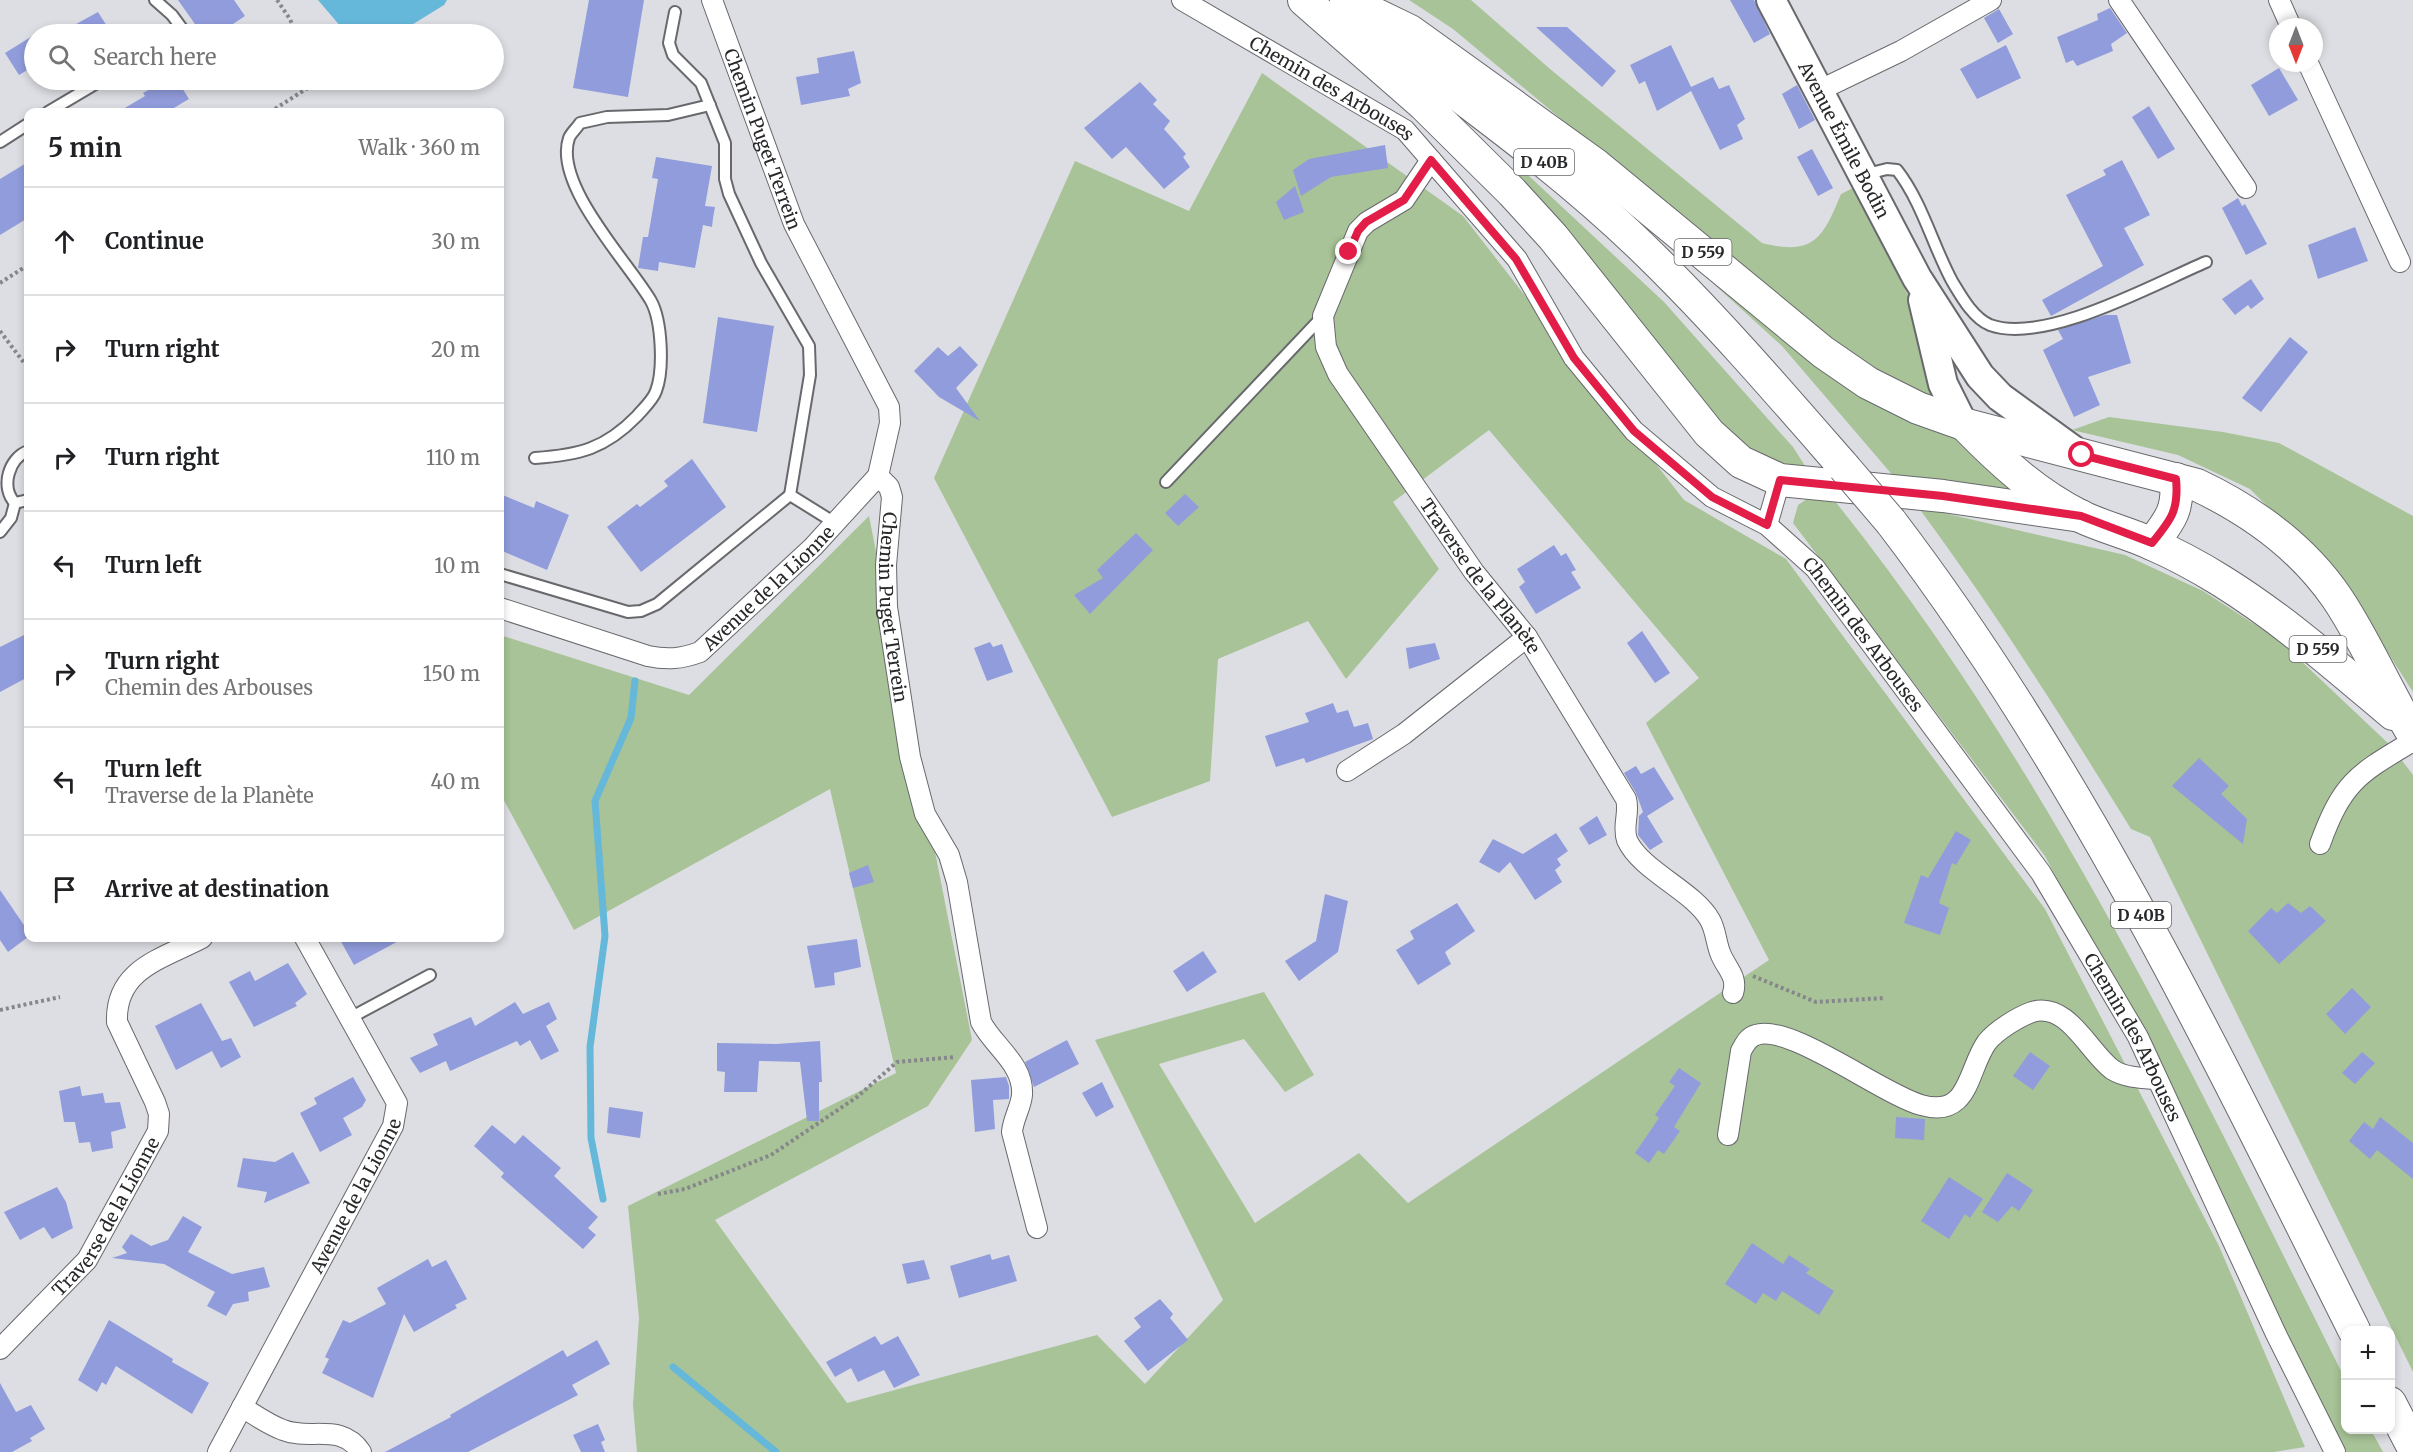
<!DOCTYPE html>
<html lang="en">
<head>
<meta charset="utf-8">
<style>
	body { margin:0; font-family:Merriweather,serif; background:#f2f2f2; color:#202124 }
	.controls { position:absolute; right:18px; bottom:18px; display:grid; overflow:hidden; border-radius:12px; box-shadow:0 3px 9px #0003 }
	.controls button { width:54px; height:54px; display:grid; place-items:center; padding:0; border:0; border-bottom:2px solid #e0e0e0; background:#fff; color:#202124; font:30px sans-serif }
	.compass { position:absolute; left:2269px; top:18px; width:54px; height:54px; border-radius:50%; background:#fff; box-shadow:0 3px 9px #0003; rotate:180deg }
	.stop { position:absolute; width:18px; height:18px; margin:-14px; border:4px solid #e11d48; border-radius:50%; background:#fff }
	.stop.end { background:#e11d48; border-color:#fff; box-shadow:0 2px 6px #0008 }
	.list { margin:0; padding:0; list-style:none }
	h2 { display:flex; justify-content:space-between; align-items:center; height:78px; margin:0; padding:0 24px; font-size:26px }
	h2 small { font-size:20px; font-weight:400; color:#757577 }
	.list li { display:grid; grid-template-columns:39px 1fr auto; gap:18px; align-items:center; box-sizing:border-box; height:108px; padding:0 24px; border-top:2px solid #e0e0e0 }
	.list b { display:block; font-size:22px; white-space:nowrap }
	.list p { margin:0; font-size:20px; white-space:nowrap; color:#757577 }
	.list em { font-size:20px; font-style:normal; color:#757577 }
	.icon { flex:none; width:33px; height:33px; fill:none; stroke:currentColor; stroke-width:2; stroke-linecap:round; stroke-linejoin:round }
	.map { position:relative; flex:none; width:2413px; height:1452px; overflow:hidden }
	.search { position:absolute; background:#fff; box-shadow:0 3px 9px #0003; left:24px; top:24px; width:480px; height:66px; display:flex; align-items:center; gap:15px; box-sizing:border-box; padding:0 21px; border-radius:33px; color:#757577; font-size:22px }
	.panel { position:absolute; background:#fff; box-shadow:0 3px 9px #0003; left:24px; top:108px; width:480px; height:834px; border-radius:12px }
	.map>svg:first-child { display:block }
</style>
</head>
<body>
<div class="map">
<svg width="2413" height="1452" viewBox="0 0 2413 1452">
	<rect width="100%" height="100%" fill="#dddee3"/>
	<g fill="#a8c397">
		<path d="M1409 0H1471L1550 69 1762 243C1814 256 1823 238 1841 194L1853 188 1910 299 1935 400 1878 371 1830 338 1656 198 1453 29Z"/>
		<polygon points="1262,73 1463,216 1684,500 1786,559 2045,909 2219,1246 2305,1447 2274,1452 637,1452 633,1405 639,1318 628,1206 896,1073 830,789 574,930 500,793 500,635 689,695 869,516 972,1040 928,1106 715,1220 847,1403 1097,1335 1145,1384 1223,1300 1095,1040 1264,992 1314,1075 1285,1092 1244,1039 1159,1064 1255,1223 1359,1153 1408,1203 1769,960 1646,723 1699,678 1489,430 1393,502 1439,569 1346,679 1308,621 1218,659 1210,781 1112,817 934,478 1075,161 1189,211"/>
		<polygon points="1514,171 1529,176 1664,302 1793,447 1807,469 1790,470 1736,447 1518,183"/>
		<polygon points="1713,278 1962,434 2040,499 1895,478 1782,346 1714,284"/>
		<polygon points="2109,417 2223,432 2279,443 2413,516 2413,692 2342,581 2250,489 2178,455 2072,430"/>
		<path d="M1807 499 1834 500C2047 765 2194 1077 2345 1379L2346 1430H2371L2383 1452H2343L2159 1075 2045 856 1793 523 1798 505Z"/>
		<path d="M1918 507 2125 555 2203 591 2279 640 2391 746 2413 775V1372L2150 837 2131 829C2063 719 1995 611 1918 507Z"/>
	</g>
	<polygon fill="#65b8da" points="318,0 447,0 444,5 397,34 347,34"/>
	<g fill="none" stroke-linecap="round" stroke-linejoin="round">
		<g stroke="#65b8da" stroke-width="7">
			<polyline points="603,1199 591,1138 590,1047 605,936 595,801 631,718 635,681"/>
			<polyline points="673,1367 776,1452"/>
		</g>
	</g>
	<g fill="#919cdc">
		<polygon points="178,0 234,0 245,16 218,34 202,34"/>
		<polygon points="589,0 644,0 628,97 573,88"/>
		<polygon points="1730,0 1754,0 1770,34 1754,43"/>
		<polygon points="2110,8 2127,33 2111,44 2113,51 2077,66 2073,60 2066,63 2057,37 2098,20 2097,14"/>
		<polygon points="1999,9 2013,34 1998,43 1984,18"/>
		<polygon points="98,12 112,34 58,34"/>
		<polygon points="1536,27 1567,27 1616,71 1602,87"/>
		<polygon points="34,35 34,66 19,75 5,53"/>
		<polygon points="1671,45 1691,87 1713,77 1719,89 1729,85 1745,119 1737,125 1743,139 1720,150 1691,91 1657,111 1645,81 1639,84 1630,65"/>
		<polygon points="2006,45 2021,78 1977,99 1960,69"/>
		<polygon points="854,51 861,83 848,89 850,96 801,105 796,77 819,73 817,58"/>
		<polygon points="2279,68 2298,100 2269,116 2251,85"/>
		<polygon points="166,80 177,80 189,99 167,112 118,112 145,96 143,93"/>
		<polygon points="1140,82 1157,100 1153,104 1170,121 1164,129 1186,154 1183,157 1190,167 1164,189 1126,147 1112,159 1084,128"/>
		<polygon points="1797,85 1815,120 1799,129 1782,94"/>
		<polygon points="2149,106 2175,149 2158,159 2132,117"/>
		<polygon points="1385,145 1388,168 1331,177 1301,196 1293,170 1309,159"/>
		<polygon points="1812,149 1833,188 1818,196 1797,157"/>
		<polygon points="656,157 712,166 705,206 715,207 713,218 712,227 703,225 695,268 659,262 658,271 638,268 643,237 648,237 658,179 652,178"/>
		<polygon points="2122,160 2150,215 2124,228 2144,265 2051,316 2042,300 2103,266 2066,195 2106,175 2103,170"/>
		<polygon points="28,162 28,218 0,235 0,179"/>
		<polygon points="1295,186 1304,212 1284,220 1276,202"/>
		<polygon points="2238,198 2242,206 2245,204 2267,244 2246,255 2222,208"/>
		<polygon points="2355,227 2368,261 2318,279 2308,245"/>
		<polygon points="2251,279 2264,299 2251,309 2248,305 2235,315 2222,299"/>
		<polygon points="2105,315 2117,315 2131,363 2088,377 2100,405 2074,417 2043,350 2063,339 2058,330"/>
		<polygon points="718,317 774,326 757,432 703,423"/>
		<polygon points="2290,337 2308,352 2261,412 2242,398"/>
		<polygon points="960,346 978,365 956,388 980,421 939,397 914,371 938,347 948,356"/>
		<polygon points="692,459 726,507 641,572 607,527 637,504 640,507 668,486 664,481"/>
		<polygon points="500,494 534,508 536,501 569,515 547,570 500,550"/>
		<polygon points="1185,494 1199,507 1178,526 1165,513"/>
		<polygon points="1136,533 1153,550 1090,614 1074,595 1103,578 1097,570"/>
		<polygon points="1554,545 1561,556 1566,553 1576,570 1571,572 1581,588 1536,614 1519,587 1525,582 1517,569"/>
		<polygon points="1642,631 1670,673 1655,683 1627,643"/>
		<polygon points="28,633 28,677 0,692 0,647"/>
		<polygon points="990,642 993,647 1002,644 1013,672 987,681 974,648"/>
		<polygon points="1435,643 1440,659 1409,669 1406,648"/>
		<polygon points="1333,703 1337,713 1348,710 1354,727 1368,723 1373,739 1306,763 1304,758 1276,767 1265,736 1309,722 1305,713"/>
		<polygon points="2199,758 2229,786 2221,794 2247,819 2243,844 2172,786"/>
		<polygon points="1636,766 1641,774 1654,767 1674,799 1647,816 1663,842 1650,850 1638,835 1639,816 1643,812 1636,793 1624,773"/>
		<polygon points="1597,816 1607,835 1589,845 1579,828"/>
		<polygon points="1956,831 1971,840 1956,865 1952,863 1939,903 1949,908 1940,935 1904,923 1921,875 1928,878"/>
		<polygon points="1556,833 1568,851 1557,859 1561,865 1555,870 1562,882 1535,900 1510,862 1499,873 1479,862 1493,839 1523,854"/>
		<polygon points="868,865 874,882 853,888 849,873"/>
		<polygon points="0,890 28,931 28,937 8,952 0,940"/>
		<polygon points="1325,894 1348,901 1338,952 1299,981 1285,961 1316,941"/>
		<polygon points="1457,903 1475,931 1445,952 1451,964 1418,985 1396,950 1414,939 1410,931"/>
		<polygon points="2288,903 2301,913 2310,906 2326,921 2279,964 2248,931 2271,908 2277,913"/>
		<polygon points="339,938 404,938 354,965"/>
		<polygon points="857,939 861,967 834,973 835,985 815,988 807,946"/>
		<polygon points="1203,951 1217,972 1187,992 1173,971"/>
		<polygon points="288,963 307,994 295,1003 297,1006 254,1027 229,982 250,971 255,981"/>
		<polygon points="2352,988 2371,1007 2345,1034 2326,1014"/>
		<polygon points="515,1002 523,1014 549,1002 557,1019 546,1026 559,1051 541,1060 530,1040 520,1046 517,1041 450,1071 446,1061 420,1073 410,1058 438,1045 433,1034 471,1017 475,1026"/>
		<polygon points="201,1003 222,1041 231,1038 241,1057 221,1068 212,1051 176,1070 155,1026"/>
		<polygon points="1067,1040 1079,1064 1034,1087 1025,1062"/>
		<polygon points="820,1041 822,1082 819,1082 819,1121 807,1121 800,1062 759,1061 757,1092 724,1092 725,1072 717,1071 717,1043 776,1044"/>
		<polygon points="2030,1052 2050,1066 2033,1090 2013,1076"/>
		<polygon points="2362,1052 2375,1063 2355,1084 2342,1073"/>
		<polygon points="1679,1068 1701,1083 1674,1127 1680,1131 1664,1154 1658,1150 1649,1163 1635,1153 1659,1118 1655,1115 1675,1086 1669,1082"/>
		<polygon points="353,1077 366,1100 362,1107 343,1118 352,1135 320,1152 300,1113 317,1104 314,1098"/>
		<polygon points="1006,1077 1009,1086 1009,1099 993,1100 995,1129 975,1132 971,1080"/>
		<polygon points="1102,1082 1114,1107 1096,1117 1082,1093"/>
		<polygon points="80,1086 82,1096 103,1093 105,1103 120,1102 126,1128 111,1132 113,1148 92,1152 90,1142 79,1143 75,1122 64,1122 59,1091"/>
		<polygon points="609,1107 643,1112 640,1138 607,1133"/>
		<polygon points="1896,1117 1925,1119 1924,1140 1895,1138"/>
		<polygon points="2380,1117 2413,1143 2413,1179 2377,1150 2370,1159 2349,1141 2364,1122 2373,1129"/>
		<polygon points="492,1125 515,1144 523,1135 561,1168 554,1176 598,1217 588,1228 596,1235 583,1249 501,1177 504,1173 474,1146"/>
		<polygon points="293,1152 310,1183 264,1203 267,1192 237,1187 243,1158 275,1162"/>
		<polygon points="2007,1173 2033,1190 2019,1211 2012,1206 1998,1222 1982,1212"/>
		<polygon points="1949,1177 1983,1199 1970,1218 1965,1214 1949,1239 1921,1221"/>
		<polygon points="57,1187 66,1202 73,1228 52,1239 44,1227 20,1240 4,1212"/>
		<polygon points="183,1216 202,1227 188,1252 232,1274 264,1267 270,1287 248,1292 249,1301 233,1304 226,1316 207,1306 215,1292 164,1264 112,1258 127,1253 122,1247 131,1234 151,1246 168,1240"/>
		<polygon points="1752,1243 1783,1264 1789,1255 1810,1269 1806,1273 1834,1291 1819,1315 1782,1291 1776,1301 1763,1293 1756,1304 1725,1284"/>
		<polygon points="990,1254 992,1260 1009,1255 1017,1281 959,1298 950,1266"/>
		<polygon points="428,1259 432,1267 446,1260 467,1299 455,1305 457,1308 414,1332 404,1314 373,1398 322,1373 329,1359 325,1357 343,1320 350,1323 386,1304 377,1288"/>
		<polygon points="924,1260 930,1279 907,1284 902,1264"/>
		<polygon points="1160,1299 1173,1314 1170,1318 1188,1340 1148,1371 1124,1341 1141,1327 1134,1318"/>
		<polygon points="109,1320 173,1359 172,1362 209,1383 192,1414 116,1366 106,1385 102,1382 97,1392 78,1380"/>
		<polygon points="875,1336 881,1345 898,1336 920,1375 894,1388 884,1370 858,1382 851,1368 835,1377 826,1362"/>
		<polygon points="597,1340 610,1364 572,1385 578,1395 468,1452 385,1452 451,1417 450,1415 563,1350 567,1357"/>
		<polygon points="0,1383 16,1412 31,1405 45,1429 30,1438 32,1441 12,1452 0,1452"/>
		<polygon points="598,1424 605,1440 601,1442 605,1452 581,1452 573,1435"/>
	</g>
	<g fill="none" stroke-linecap="round" stroke-linejoin="round">
		<defs>
			<g id="lane">
				<polyline points="155,0 172,15 186,34"/>
				<polyline points="675,12 669,43 673,55 701,83 725,143 725,179 729,194 761,263 809,346 810,375 790,495 835,523"/>
				<polyline points="48,112 102,80"/>
				<polyline points="0,142 28,124"/>
				<path d="M1863 175 1887 169 1897 170C1922 202 1933 246 1952 281 1961 296 1973 318 1990 325 2045 345 2154 284 2206 262"/>
				<path d="M28 451C9 458 0 487 15 503L28 500"/>
				<path d="M535 458C579 455 605 449 637 416 643 409 653 400 656 391 664 370 662 321 651 301 629 263 553 185 569 138 571 133 577 128 580 123L607 117 668 115 710 105"/>
				<polyline points="1166,482 1323,316"/>
				<polyline points="0,532 11,518 15,503"/>
				<polyline points="500,574 628,612 641,611 657,604 790,495"/>
				<polyline points="350,1018 430,975"/>
			</g>
			<g id="street">
				<path id="s1" d="M712 0 794 224 889 407 890 423 878 476 889 487 892 497 886 565 887 607 910 757 925 814 949 855 957 882 981 1022C994 1047 1024 1064 1022 1095 1021 1107 1013 1119 1012 1132L1037 1228"/>
				<path id="s2" d="M1182 0 1405 130 1517 259 1574 358 1634 431 1712 497 1767 525 1815 568 2041 873 2138 1037 2276 1334 2335 1452"/>
				<polyline points="2119,0 2246,188"/>
				<polyline points="2279,0 2291,27"/>
				<polyline points="2308,63 2400,262"/>
				<polyline points="1818,91 1901,51 1991,0"/>
				<path id="s3" d="M1431 160 1404 200 1367 222 1358 231 1323 316 1326 347 1338 374 1474 572 1527 637 1626 799C1630 813 1622 826 1627 840 1641 871 1694 891 1710 920 1716 930 1716 944 1721 955 1727 969 1738 977 1733 993"/>
				<polyline points="1767,525 1780,480"/>
				<path id="s4" d="M500 608 648 656C667 660 681 659 700 652L813 547 878 476"/>
				<polyline points="1347,771 1404,734 1527,637"/>
				<path d="M2320 844C2343 781 2358 774 2413 741"/>
				<path d="M1728 1135 1741 1051C1745 1044 1748 1037 1756 1035 1789 1023 1882 1094 1921 1105 1970 1119 1967 1070 1987 1042 1997 1030 2018 1017 2032 1012 2068 1001 2089 1053 2113 1070 2126 1078 2143 1078 2157 1079"/>
				<path id="s5" d="M0 1349 87 1260 158 1131 159 1114 155 1102 117 1022C115 969 162 959 202 938"/>
				<path d="M242 1407C255 1415 269 1425 283 1430 310 1441 341 1422 361 1452"/>
				<path id="s6" d="M218 1452 393 1126 397 1103 305 938"/>
			</g>
			<g id="secondary">
				<path id="s7" d="M1771 0 1917 278 1980 376 2000 397 2073 450"/>
				<polyline points="1923,300 1943,384 1963,424"/>
			</g>
			<g id="primary">
				<polyline points="1304,0 1424,105 1512,192 1553,237 1709,433 1741,462 1780,480 1943,496 2081,516"/>
				<path d="M1346 0 1410 31 1596 165 1823 352 1868 383 1918 408 1963 424 2197 485C2252 511 2302 547 2337 598 2366 641 2386 690 2413 734"/>
				<path d="M1364 24C1462 99 1566 171 1654 259 1721 325 1782 396 1844 467"/>
				<path d="M1966 426C2000 461 2035 493 2080 516 2102 527 2129 533 2152 544 2175 554 2199 567 2220 580 2283 619 2337 667 2393 714"/>
				<path d="M1891 522C2080 770 2215 1052 2354 1330"/>
				<path d="M2152 544C2170 520 2179 510 2176 479"/>
				<polyline points="2390,1403 2413,1447"/>
			</g>
		</defs>
		<use href="#lane" stroke="#68696d" stroke-width="14"/>
		<use href="#street" stroke="#68696d" stroke-width="22"/>
		<use href="#secondary" stroke="#68696d" stroke-width="32"/>
		<use href="#primary" stroke="#68696d" stroke-width="34"/>
		<g stroke="#86878a" stroke-width="4" stroke-dasharray="3 3" stroke-linecap="butt">
			<polyline points="277,0 290,19 296,34"/>
			<polyline points="270,112 314,84 313,80"/>
			<polyline points="0,283 28,265"/>
			<polyline points="0,331 28,368"/>
			<polyline points="1753,976 1816,1002 1885,998"/>
			<polyline points="0,1010 60,997"/>
			<polyline points="658,1194 685,1189 771,1155 857,1097 897,1062 955,1057"/>
		</g>
		<use href="#lane" stroke="#fff" stroke-width="10"/>
		<use href="#street" stroke="#fff" stroke-width="20"/>
		<use href="#secondary" stroke="#fff" stroke-width="28"/>
		<use href="#primary" stroke="#fff" stroke-width="32"/>
		<defs>
			<polyline id="primary-bridge" points="1844,467 1891,522"/>
		</defs>
		<use href="#primary-bridge" stroke="#68696d" stroke-width="34" stroke-linecap="butt"/>
		<use href="#primary-bridge" stroke="#fff" stroke-width="32"/>
	</g>
	<g fill="none" stroke-linecap="round" stroke-linejoin="round">
		<path stroke="#e11d48" stroke-width="8" d="M1349 252 1358 231 1366 222 1404 200 1431 160 1516 259 1574 358 1634 431 1712 497 1767 525 1780 480 1943 496 2081 516 2152 543C2171 520 2179 510 2176 479L2082 455"/>
	</g>
	<g text-anchor="middle" dominant-baseline="central" stroke-width="4.5" stroke-linejoin="round" paint-order="stroke">
		<g fill="#fff" stroke="#68686a" stroke-width="1.5">
			<rect x="1514" y="149" width="60" height="26" rx="4.5"/>
			<rect x="1674.5" y="239" width="57" height="26" rx="4.5"/>
			<rect x="2289.5" y="636" width="57" height="26" rx="4.5"/>
			<rect x="2111" y="902" width="60" height="26" rx="4.5"/>
		</g>
		<g font-size="16" font-weight="bold" fill="#27282a">
			<text x="1544" y="162">D 40B</text>
			<text x="1703" y="252">D 559</text>
			<text x="2318" y="649">D 559</text>
			<text x="2141" y="915">D 40B</text>
		</g>
		<g font-size="18" fill="#27282a" stroke="#fff">
			<text stroke="none"><textPath href="#s2" startOffset="174">Chemin des Arbouses</textPath></text>
			<text stroke="none"><textPath href="#s1" startOffset="148">Chemin Puget Terrein</textPath></text>
			<text stroke="none"><textPath href="#s7" startOffset="158">Avenue Émile Bodin</textPath></text>
			<text stroke="none"><textPath href="#s3" startOffset="504">Traverse de la Planète</textPath></text>
			<text stroke="none"><textPath href="#s4" startOffset="302">Avenue de la Lionne</textPath></text>
			<text stroke="none"><textPath href="#s1" startOffset="652">Chemin Puget Terrein</textPath></text>
			<text stroke="none"><textPath href="#s2" startOffset="948">Chemin des Arbouses</textPath></text>
			<text stroke="none"><textPath href="#s2" startOffset="1434">Chemin des Arbouses</textPath></text>
			<text stroke="none"><textPath href="#s6" startOffset="291">Avenue de la Lionne</textPath></text>
			<text stroke="none"><textPath href="#s5" startOffset="171">Traverse de la Lionne</textPath></text>
		</g>
	</g>
</svg>
<div class="controls">
<button>+</button>
<button>−</button>
</div>
<svg class="compass" viewBox="-18 -18 36 36"><path d="M0-13l5 13h-10z" fill="#e53935"/><path d="M0 13l5-13h-10z" fill="#757577"/></svg>
<div class="stop" style="left:2082px;top:455px"></div>
<div class="stop end" style="left:1349px;top:252px"></div>
<div class="search"><svg class="icon" aria-label="search" viewBox="0 0 24 24"><circle cx="10" cy="10" r="6"/><path d="M15 15l6 6"/></svg>Search here</div>
<section class="panel">
<h2>5 min<small>Walk · 360 m</small></h2>
<ul class="list">
<li><svg class="icon" aria-label="ahead" viewBox="0 0 24 24"><path d="M12 20V5M6 11l6-6 6 6"/></svg><div><b>Continue</b></div><em>30 m</em></li>
<li><svg class="icon" aria-label="right" viewBox="0 0 24 24"><path d="M7 20v-9h11M14 6l5 5-5 5"/></svg><div><b>Turn right</b></div><em>20 m</em></li>
<li><svg class="icon" aria-label="right" viewBox="0 0 24 24"><path d="M7 20v-9h11M14 6l5 5-5 5"/></svg><div><b>Turn right</b></div><em>110 m</em></li>
<li><svg class="icon" aria-label="left" viewBox="0 0 24 24"><path d="M17 20v-9H6M10 6l-5 5 5 5"/></svg><div><b>Turn left</b></div><em>10 m</em></li>
<li><svg class="icon" aria-label="right" viewBox="0 0 24 24"><path d="M7 20v-9h11M14 6l5 5-5 5"/></svg><div><b>Turn right</b><p>Chemin des Arbouses</p></div><em>150 m</em></li>
<li><svg class="icon" aria-label="left" viewBox="0 0 24 24"><path d="M17 20v-9H6M10 6l-5 5 5 5"/></svg><div><b>Turn left</b><p>Traverse de la Planète</p></div><em>40 m</em></li>
<li><svg class="icon" aria-label="arrive" viewBox="0 0 24 24"><path d="M6 21V4h12l-3 4 3 4H6"/></svg><div><b>Arrive at destination</b></div></li>
</ul>
</section>
</div>
</body>
</html>
